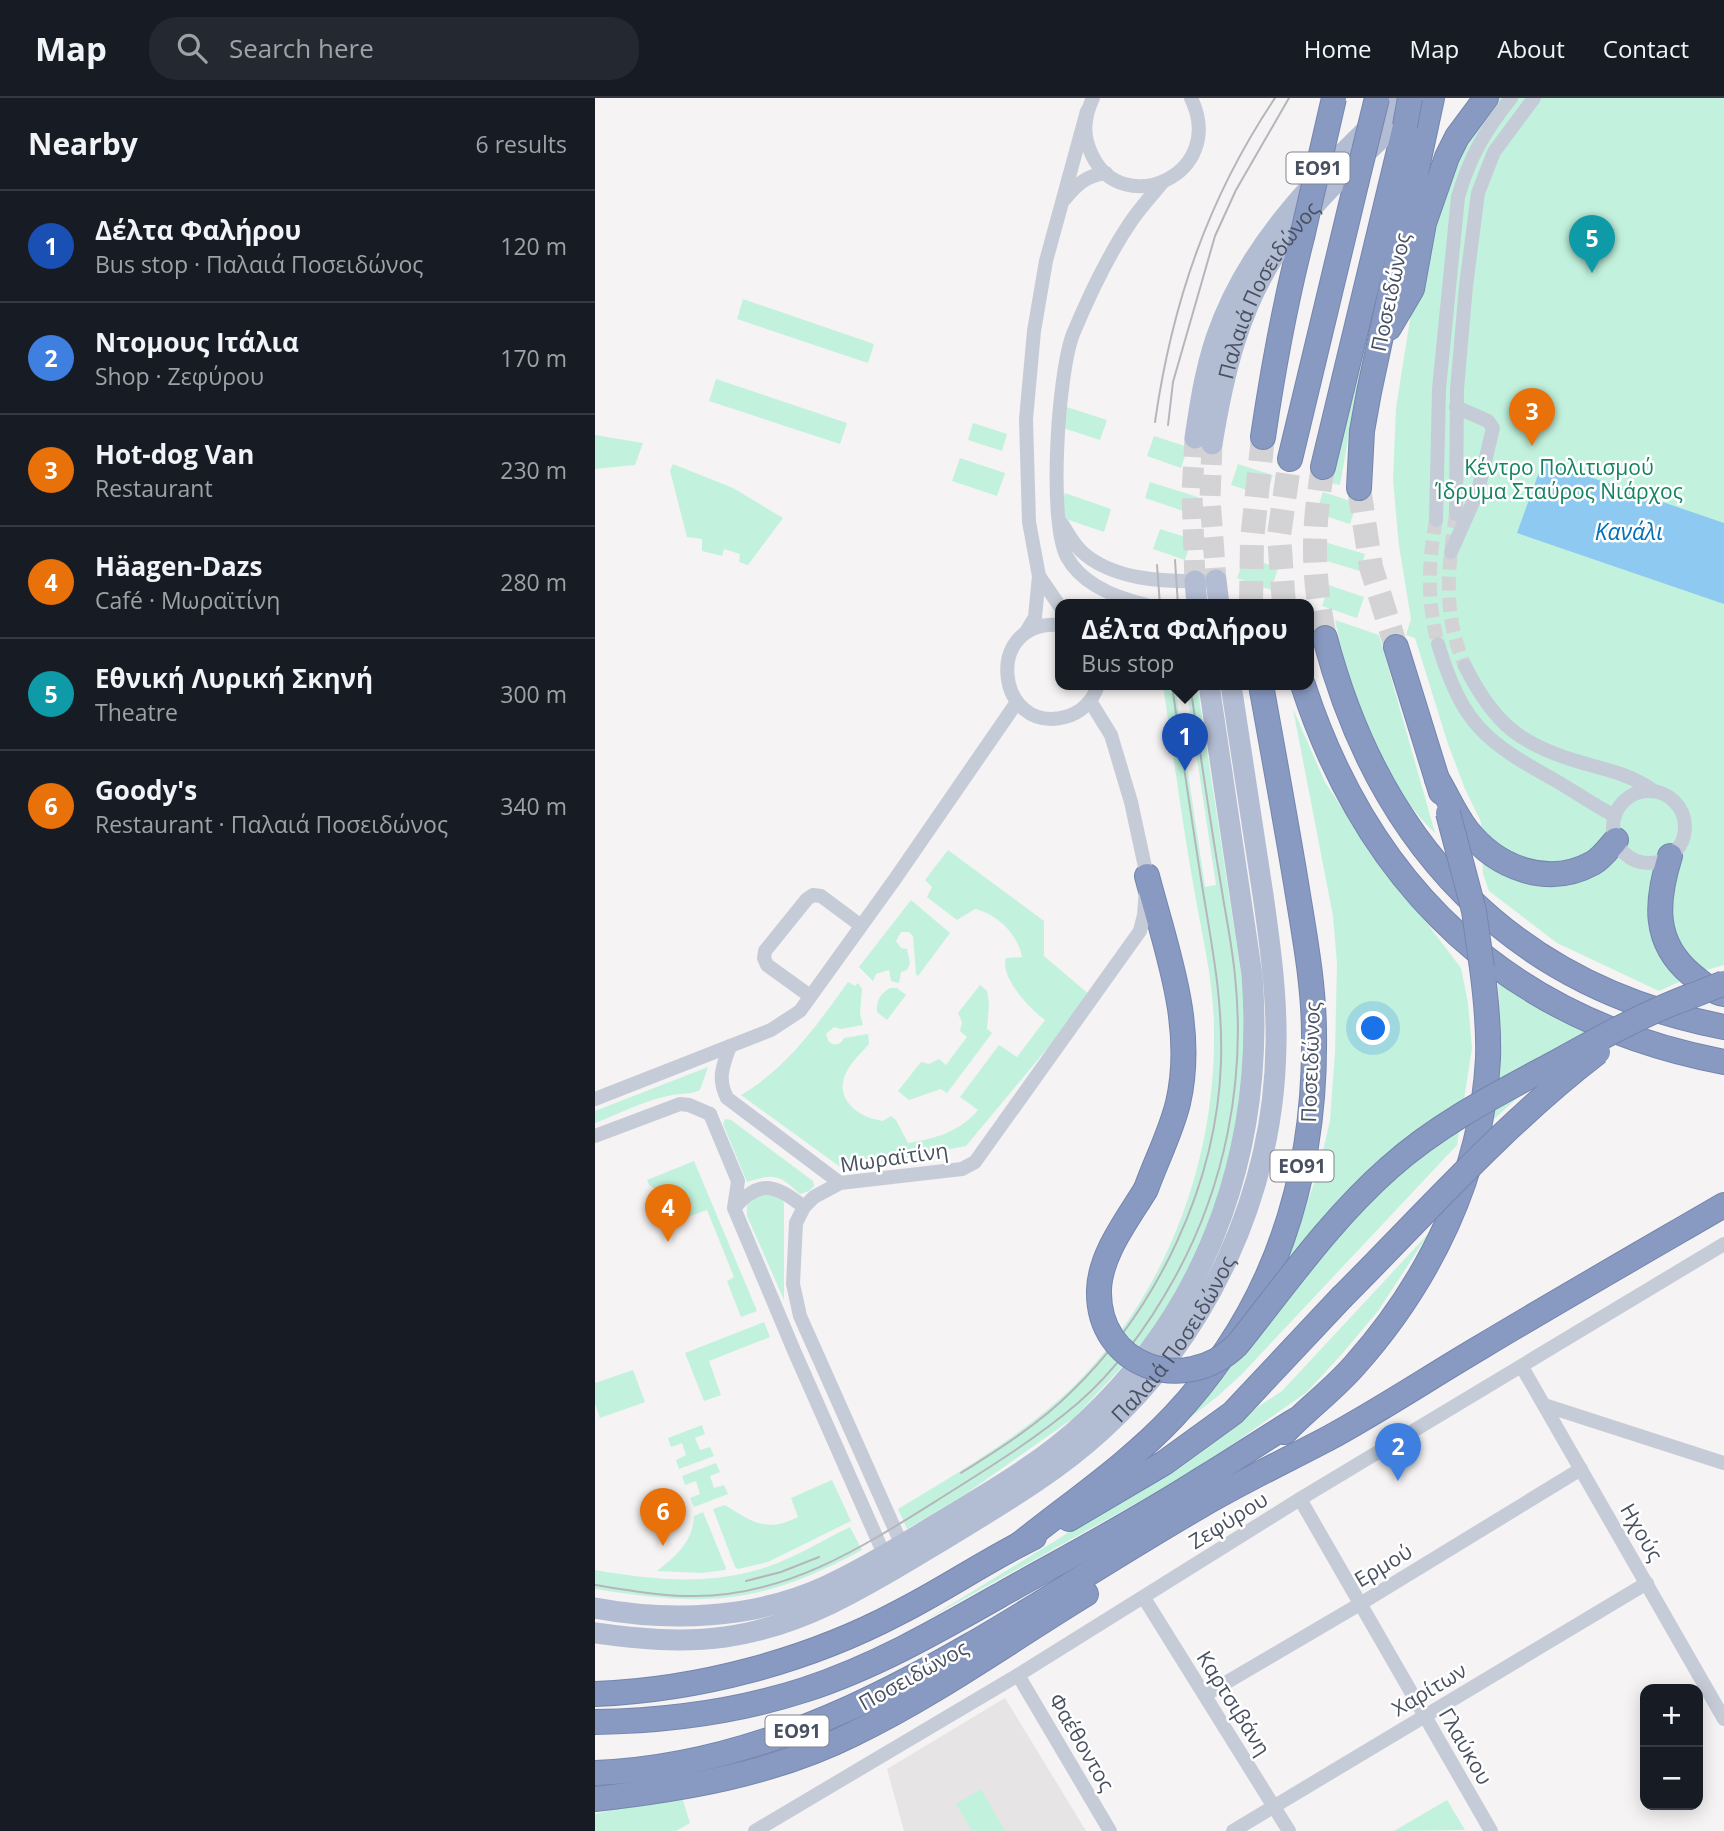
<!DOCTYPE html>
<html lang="en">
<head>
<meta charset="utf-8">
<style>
	body { margin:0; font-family:"Open Sans",sans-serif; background:#242831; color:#f1f3f6 }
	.controls { position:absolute; right:21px; bottom:21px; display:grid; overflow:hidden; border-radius:14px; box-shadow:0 4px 18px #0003 }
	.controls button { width:63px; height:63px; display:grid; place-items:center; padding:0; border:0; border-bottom:2px solid #363941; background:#171b24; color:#f1f3f6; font:35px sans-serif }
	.you { position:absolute; left:779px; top:931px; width:24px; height:24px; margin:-18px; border:5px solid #fff; border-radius:50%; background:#1a73e8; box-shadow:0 0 0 10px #1a73e833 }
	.badge { display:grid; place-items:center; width:46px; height:46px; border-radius:50%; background:#8c9099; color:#fff; font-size:23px; font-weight:700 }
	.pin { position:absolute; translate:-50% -58px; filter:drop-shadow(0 2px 4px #0008) }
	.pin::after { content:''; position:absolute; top:37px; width:24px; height:21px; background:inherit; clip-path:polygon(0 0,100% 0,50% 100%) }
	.popup { position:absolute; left:460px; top:501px; width:259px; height:91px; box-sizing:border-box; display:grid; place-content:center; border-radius:14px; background:#171b24; filter:drop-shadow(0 2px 5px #0005); font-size:23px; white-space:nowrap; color:#9ea1a6 }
	.popup b { font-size:26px; color:#f1f3f6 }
	.popup::after { content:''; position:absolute; left:50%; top:100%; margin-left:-14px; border:14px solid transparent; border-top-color:#171b24 }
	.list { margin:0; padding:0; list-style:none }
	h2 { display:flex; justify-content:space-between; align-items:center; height:91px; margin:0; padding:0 28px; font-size:30px }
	h2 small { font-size:23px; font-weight:400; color:#9ea1a6 }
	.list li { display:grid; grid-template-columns:46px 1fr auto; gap:21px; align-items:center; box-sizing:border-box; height:112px; padding:0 28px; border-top:2px solid #363941 }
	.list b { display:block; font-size:26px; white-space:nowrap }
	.list p { margin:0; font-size:23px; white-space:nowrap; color:#9ea1a6 }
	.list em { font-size:23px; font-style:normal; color:#9ea1a6 }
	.icon { flex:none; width:38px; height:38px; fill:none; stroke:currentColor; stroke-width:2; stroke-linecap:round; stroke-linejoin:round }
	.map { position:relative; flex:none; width:1129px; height:1733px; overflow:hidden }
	header { display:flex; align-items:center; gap:42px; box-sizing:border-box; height:98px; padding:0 35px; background:#171b24; border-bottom:2px solid #363941 }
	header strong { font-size:33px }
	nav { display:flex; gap:38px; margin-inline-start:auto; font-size:24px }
	.search { width:490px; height:63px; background:#242831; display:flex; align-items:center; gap:18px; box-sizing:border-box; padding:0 24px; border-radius:28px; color:#9ea1a6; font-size:26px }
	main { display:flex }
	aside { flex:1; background:#171b24 }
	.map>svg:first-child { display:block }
</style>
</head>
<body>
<header>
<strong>Map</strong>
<div class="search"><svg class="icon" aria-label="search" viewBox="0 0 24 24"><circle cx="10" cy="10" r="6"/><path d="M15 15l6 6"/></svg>Search here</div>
<nav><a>Home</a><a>Map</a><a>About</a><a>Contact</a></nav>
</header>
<main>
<aside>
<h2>Nearby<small>6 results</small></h2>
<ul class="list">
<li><span class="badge" style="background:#1a4fb4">1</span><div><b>Δέλτα Φαλήρου</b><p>Bus stop · Παλαιά Ποσειδώνος</p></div><em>120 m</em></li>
<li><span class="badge" style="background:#3f7fe0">2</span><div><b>Ντομους Ιτάλια</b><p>Shop · Ζεφύρου</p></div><em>170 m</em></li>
<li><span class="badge" style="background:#e8710a">3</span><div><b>Hot-dog Van</b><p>Restaurant</p></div><em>230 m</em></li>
<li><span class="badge" style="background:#e8710a">4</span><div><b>Häagen-Dazs</b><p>Café · Μωραϊτίνη</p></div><em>280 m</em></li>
<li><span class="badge" style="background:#0f9aa8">5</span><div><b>Εθνική Λυρική Σκηνή</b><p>Theatre</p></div><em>300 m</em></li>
<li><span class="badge" style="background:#e8710a">6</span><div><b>Goody's</b><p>Restaurant · Παλαιά Ποσειδώνος</p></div><em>340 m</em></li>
</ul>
</aside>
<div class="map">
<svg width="1129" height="1733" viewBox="0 0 1129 1733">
	<rect width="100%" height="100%" fill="#f5f3f3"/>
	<polygon fill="#e6e4e5" points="410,1600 491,1733 309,1733 292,1671"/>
	<g fill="#c2f2de">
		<polygon points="879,0 1129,0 1129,867 1111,872 1064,893 962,845 894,793 888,776 886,724 870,691 853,646 820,540 811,537 816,521 804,448 798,382 801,310 820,190"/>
		<polygon points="148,201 279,246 273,265 142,221"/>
		<polygon points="779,210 782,210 762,289 745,387 735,385 757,286"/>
		<polygon points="121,281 252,325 245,346 114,303"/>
		<polygon points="462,306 512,322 505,342 456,326"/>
		<polygon points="378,325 412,336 407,353 373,342"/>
		<polygon points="0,337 48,345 40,367 0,371"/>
		<polygon points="559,338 593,349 586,370 552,358"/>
		<polygon points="365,360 410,375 402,398 357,383"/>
		<polygon points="78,366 138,390 188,420 153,467 144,464 145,456 129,451 127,458 107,453 107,441 92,439 75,373"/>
		<polygon points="643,366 678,377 671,398 636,387"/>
		<polygon points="555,384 603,399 597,416 550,400"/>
		<polygon points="728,394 762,405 755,426 721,415"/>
		<polygon points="470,395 516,411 509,434 462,418"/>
		<polygon points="565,431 597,441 590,462 558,451"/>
		<polygon points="723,442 770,456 765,473 718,459"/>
		<polygon points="650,458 683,470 676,492 642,480"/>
		<polygon points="734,487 769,499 762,520 727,508"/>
		<path d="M740 522 784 537 840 735C784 683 755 595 740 522Z"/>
		<path d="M568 587H580L610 789 621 787 591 587H602L649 895 650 971 624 1128 595 1168 561 1227 542 1253 480 1319 372 1395 312 1431 303 1411C362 1375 430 1336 480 1287 572 1194 621 1063 619 932 619 884 607 838 599 791 587 723 578 655 568 587Z"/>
		<polygon points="698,611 730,684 766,739 866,870 873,905 877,950 862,1047 646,1277 623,1298 582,1330 691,1162 723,1075 735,1022 740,954 742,866 738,818"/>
		<path d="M353 752 449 823V858L496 898 371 1048 248 1071 146 997C193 969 222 927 253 884L260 888 263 885 267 891 265 916 268 927 246 931 239 929 231 936 234 944C240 948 246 947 249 940L273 936 274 946C267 954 257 963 252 973 237 1000 263 1020 288 1023L296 1018 301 1022 313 1045C340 1041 366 1033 383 1012L365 999 404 947 422 959 450 922C436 912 404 879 411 860L427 859C423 836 402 816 380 811L362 822 332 799 337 789 330 782Z"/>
		<polygon points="316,802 355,835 323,878 321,876 318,838 314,834 306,834 301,843 306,850 312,851 315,865 312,872 306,874 304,885 296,883 294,872 281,876 278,883 264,869"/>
		<path d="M900 853 932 879 1016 923 965 961 899 1021C906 962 907 911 900 853Z"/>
		<polygon points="385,887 392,893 394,906 392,931 397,935 352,995 346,991 314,1002 303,993 326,964 334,966 344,961 351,967 372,939 365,933 367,924 363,915"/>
		<path d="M295 890H302L311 897 292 922 282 914C281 903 285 896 295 890Z"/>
		<path d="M113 969 105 992C95 997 84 995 73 998 48 1003 24 1016 0 1025V1013Z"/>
		<path d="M130 1021 136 1022 218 1083 219 1088 214 1093 205 1096C184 1077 180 1075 152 1084L128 1026Z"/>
		<polygon points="99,1063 162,1213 146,1219 132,1183 139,1179 112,1112 93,1119 76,1101 54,1087 52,1082"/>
		<polygon points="172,1096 185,1099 189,1105 189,1202 152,1118 152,1108 160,1100"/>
		<polygon points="834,1135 783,1213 746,1257 712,1294 601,1372 329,1523 460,1443 687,1293"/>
		<polygon points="169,1224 175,1239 114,1263 126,1297 109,1303 90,1255"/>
		<polygon points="38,1272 50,1304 5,1320 0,1306 0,1285"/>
		<polygon points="107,1327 110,1336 100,1340 105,1352 115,1349 119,1358 84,1371 81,1362 91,1357 87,1345 76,1349 73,1340"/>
		<polygon points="121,1365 125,1374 115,1378 119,1390 129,1387 133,1396 99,1409 95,1400 105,1396 101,1383 90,1387 87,1378"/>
		<path d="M237 1382 256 1423 173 1464 143 1471 140 1469 118 1411 130 1407C157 1424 172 1435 203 1419L196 1400Z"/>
		<path d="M108 1414 131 1470 130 1472 106 1475 62 1473C81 1458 98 1444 99 1418Z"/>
		<path d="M255 1429 267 1452C164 1507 114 1509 0 1491V1472C58 1482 115 1488 172 1469 201 1459 228 1442 255 1429Z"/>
		<polygon points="386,1691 410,1733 377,1733 361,1706"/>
		<polygon points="86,1696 95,1725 81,1733 0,1733 0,1716"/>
		<polygon points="852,1702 870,1732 799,1733"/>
	</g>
	<polygon fill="#8dc9f0" points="948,363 1129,425 1129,506 922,435"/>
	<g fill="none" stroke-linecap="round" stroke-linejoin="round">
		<g stroke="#d3d3d6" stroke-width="14" stroke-dasharray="14 7" stroke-linecap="butt">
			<path d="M861 416C853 471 847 515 870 568"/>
			<path d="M841 422C833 465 832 503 843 546"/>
		</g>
		<g stroke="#d3d3d6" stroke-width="21" stroke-dasharray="21 10" stroke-linecap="butt">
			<polyline points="617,346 615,401 621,482"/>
			<polyline points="600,483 597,396 600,340"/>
		</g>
		<g stroke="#d3d3d6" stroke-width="24" stroke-dasharray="24 12" stroke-linecap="butt">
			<path d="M728 369C717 434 717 475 730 540"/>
			<polyline points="764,390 776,469 801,549"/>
			<polyline points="656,507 657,442 668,339"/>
			<polyline points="689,507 684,437 695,361"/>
		</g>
		<defs>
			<g id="highway">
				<polyline points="794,230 817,191 829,125 852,59 862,39 891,0"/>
				<path d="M668 339C678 271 690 205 707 139"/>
				<polyline points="695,361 761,86"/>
				<polyline points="728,369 810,28"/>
				<polyline points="764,390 767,333 774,294 837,0"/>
				<path d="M730 540C784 746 916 888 1129 929"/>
				<polyline points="801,549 846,694"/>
				<path d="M708 587C775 792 915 923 1129 964"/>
				<path d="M842 681C852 697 860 717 872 732 902 770 953 790 998 765 1007 760 1014 750 1021 742"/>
				<path d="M1075 758C1061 803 1057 844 1097 877 1106 885 1117 894 1129 896"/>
				<path d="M551 1091C561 1063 576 1034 583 1005 601 928 571 851 552 778"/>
				<path d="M690 1334C712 1311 738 1292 759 1268 835 1183 887 1075 893 961 894 931 891 900 887 870"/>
				<polyline points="474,1421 569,1365 638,1315 746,1200"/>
				<path d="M425 1446C476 1405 534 1366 579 1318 678 1212 721 1081 719 937 719 886 709 835 701 785 690 719 678 653 666 587"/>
				<path d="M0 1596C103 1592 212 1563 303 1515 349 1492 392 1462 439 1439"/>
				<path d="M0 1624C71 1623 141 1614 209 1592 280 1569 344 1532 409 1495 475 1458 543 1422 607 1381 639 1362 669 1341 701 1322"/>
				<path d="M0 1675C231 1666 415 1517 607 1407 648 1383 690 1363 732 1341 784 1313 835 1279 886 1249 966 1201 1048 1154 1129 1107"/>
				<path d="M0 1701C88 1691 178 1676 258 1636 339 1597 414 1543 491 1496"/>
			</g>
		</defs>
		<use href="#highway" stroke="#7485ae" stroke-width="26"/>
		<g stroke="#c6ccd7" stroke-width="14">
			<path d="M498 0C489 19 487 37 497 57 527 122 633 77 596 0"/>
			<path d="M470 101C481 87 492 77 511 75"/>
			<polyline points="861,416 862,291 871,188 883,95 899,54 939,0"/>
			<path d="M841 422 844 291 863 99C875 58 890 33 916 0"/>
			<path d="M467 426C473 435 478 445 486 453 517 482 569 484 608 483"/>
			<polyline points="856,454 883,393 898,330 893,323 861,309"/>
			<polyline points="444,478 466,510"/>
			<path d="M552 507C522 500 487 487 472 459 453 423 463 275 478 236 493 200 515 154 537 122 546 109 557 97 567 85"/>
			<path d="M466 527C387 520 401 637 470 619 486 615 498 603 503 587"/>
			<polyline points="431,534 440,519 444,478 434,424 431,321 439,233 451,163 492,13"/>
			<path d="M843 546C868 628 891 644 963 684 982 695 1000 708 1020 718"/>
			<path d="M870 568C899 626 925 647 988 665 1014 672 1036 677 1059 693"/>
			<circle cx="1054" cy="729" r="36"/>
			<polyline points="215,898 172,867 169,860 170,853 212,801 218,797 226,798 265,827"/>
			<path d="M135 948C128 968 122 980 132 1000L245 1085"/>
			<polyline points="0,1001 176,932 205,913 300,781 422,604"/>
			<polyline points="115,1016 143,1083 139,1110 200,1255 292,1463"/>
			<polyline points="0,1038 85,1006 94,1007 115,1016"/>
			<path d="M139 1110C166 1080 180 1087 209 1109"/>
			<polyline points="927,1269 1129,1621"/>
			<polyline points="949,1307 1129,1365"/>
			<polyline points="705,1401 896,1733"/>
			<polyline points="310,1454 205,1218 198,1186 201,1125 209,1109 219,1099 245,1085 367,1071 380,1064 545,833 549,817 552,778 536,704 516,637 495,603"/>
			<polyline points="549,1500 694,1733"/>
			<polyline points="423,1577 515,1733"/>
			<polyline points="610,1597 765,1506 986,1371"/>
			<polyline points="160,1733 423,1577 705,1401 1129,1146"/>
			<polyline points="638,1733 1052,1485"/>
		</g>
		<g stroke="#b2bcd2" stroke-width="21">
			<path d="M600 340C605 306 610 273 621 240 656 138 730 73 804 0"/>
			<path id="s1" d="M617 346C628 279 643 212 681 155 718 101 770 57 816 11"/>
			<polyline points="621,482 624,507"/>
			<polyline points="600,483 602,507"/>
			<path d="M0 1510C75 1524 158 1521 229 1489 266 1472 301 1451 335 1430 389 1397 446 1366 492 1322 617 1205 670 1045 657 877L614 587"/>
			<path id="s2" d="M0 1535C43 1541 86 1545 130 1539 212 1528 283 1481 353 1439 405 1407 459 1376 505 1334 614 1236 679 1094 681 947 682 897 675 846 668 797 658 727 646 657 636 587"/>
		</g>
		<use href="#highway" stroke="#899ac2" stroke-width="24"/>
		<g stroke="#b5b6bd" stroke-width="2">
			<path d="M560 324C577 205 613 100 680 0"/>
			<polyline points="573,327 578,284 620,138 641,92 694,0"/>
			<polyline points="580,462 583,507"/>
			<polyline points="562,467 565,507"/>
			<path d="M366 1375C404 1351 444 1326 476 1294 563 1210 622 1086 626 964 628 899 616 844 606 781 596 716 586 652 577 587"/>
			<polyline points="151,1483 186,1474 224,1459"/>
			<path d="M0 1487C32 1492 65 1498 97 1498 192 1499 271 1447 349 1398 395 1369 442 1340 483 1305 522 1271 554 1226 579 1181 630 1089 651 983 640 878 637 846 630 814 625 781 614 717 605 652 595 587"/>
		</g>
		<defs>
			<g id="highway-bridge">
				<polyline points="810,28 815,0"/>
				<polyline points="761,86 782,0"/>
				<polyline points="707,139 739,0"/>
				<polyline points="853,715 879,813 887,870"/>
				<polyline points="1084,903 1129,885"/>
				<path d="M551 1091C533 1121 505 1156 504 1192 502 1268 589 1299 642 1247 690 1187 736 1121 794 1070 843 1026 902 996 960 965 1005 940 1050 915 1098 897"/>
				<path d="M746 1200C830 1116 909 1026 1003 954"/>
			</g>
		</defs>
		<use href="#highway-bridge" stroke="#7485ae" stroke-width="26" stroke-linecap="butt"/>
		<use href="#highway-bridge" stroke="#899ac2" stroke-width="24"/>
	</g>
	<g text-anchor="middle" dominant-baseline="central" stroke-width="5" stroke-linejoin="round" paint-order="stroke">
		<g fill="#fff" stroke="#808590" stroke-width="2">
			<rect x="691.5" y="54.5" width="63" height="31" rx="5"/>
			<rect x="675.5" y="1052.5" width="63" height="31" rx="5"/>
			<rect x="170.5" y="1617.5" width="63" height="31" rx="5"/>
		</g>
		<g font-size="19" font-weight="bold" fill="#495161">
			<text x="723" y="70">ΕΟ91</text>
			<text x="707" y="1068">ΕΟ91</text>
			<text x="202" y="1633">ΕΟ91</text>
		</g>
		<g font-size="21" fill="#495161" stroke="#fff">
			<text stroke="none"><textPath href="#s1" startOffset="166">Παλαιά Ποσειδώνος</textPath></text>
			<text transform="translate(795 194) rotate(-78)">Ποσειδώνος</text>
			<text transform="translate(715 964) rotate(-88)">Ποσειδώνος</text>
			<text transform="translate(299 1059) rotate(-8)">Μωραϊτίνη</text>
			<text stroke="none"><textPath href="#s2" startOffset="681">Παλαιά Ποσειδώνος</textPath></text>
			<text transform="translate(633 1422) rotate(-32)">Ζεφύρου</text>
			<text transform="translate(1047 1434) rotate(60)">Ηχούς</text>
			<text transform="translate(788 1467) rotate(-31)">Ερμού</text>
			<text transform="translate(318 1577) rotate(-29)">Ποσειδώνος</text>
			<text transform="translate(834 1591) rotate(-31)">Χαρίτων</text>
			<text transform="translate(639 1605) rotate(58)">Καρτσιβάνη</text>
			<text transform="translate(487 1644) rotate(60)">Φαέθοντος</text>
			<text transform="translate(871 1648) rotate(60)">Γλαύκου</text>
		</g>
		<g font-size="21" fill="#148360" stroke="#fff">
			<text x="964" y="369">Κέντρο Πολιτισμού<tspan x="964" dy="24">Ίδρυμα Σταύρος Νιάρχος</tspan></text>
		</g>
		<g font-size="23" font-style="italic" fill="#0771b7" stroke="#fff">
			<text x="1034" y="433">Κανάλι</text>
		</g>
	</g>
</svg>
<div class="controls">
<button>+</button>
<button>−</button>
</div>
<div class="you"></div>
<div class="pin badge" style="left:590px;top:673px;background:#1a4fb4">1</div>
<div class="popup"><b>Δέλτα Φαλήρου</b>Bus stop</div>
<div class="pin badge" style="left:803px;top:1383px;background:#3f7fe0">2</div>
<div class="pin badge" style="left:937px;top:348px;background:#e8710a">3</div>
<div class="pin badge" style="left:73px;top:1144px;background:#e8710a">4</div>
<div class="pin badge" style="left:997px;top:175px;background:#0f9aa8">5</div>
<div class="pin badge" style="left:68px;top:1448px;background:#e8710a">6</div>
</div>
</main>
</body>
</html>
